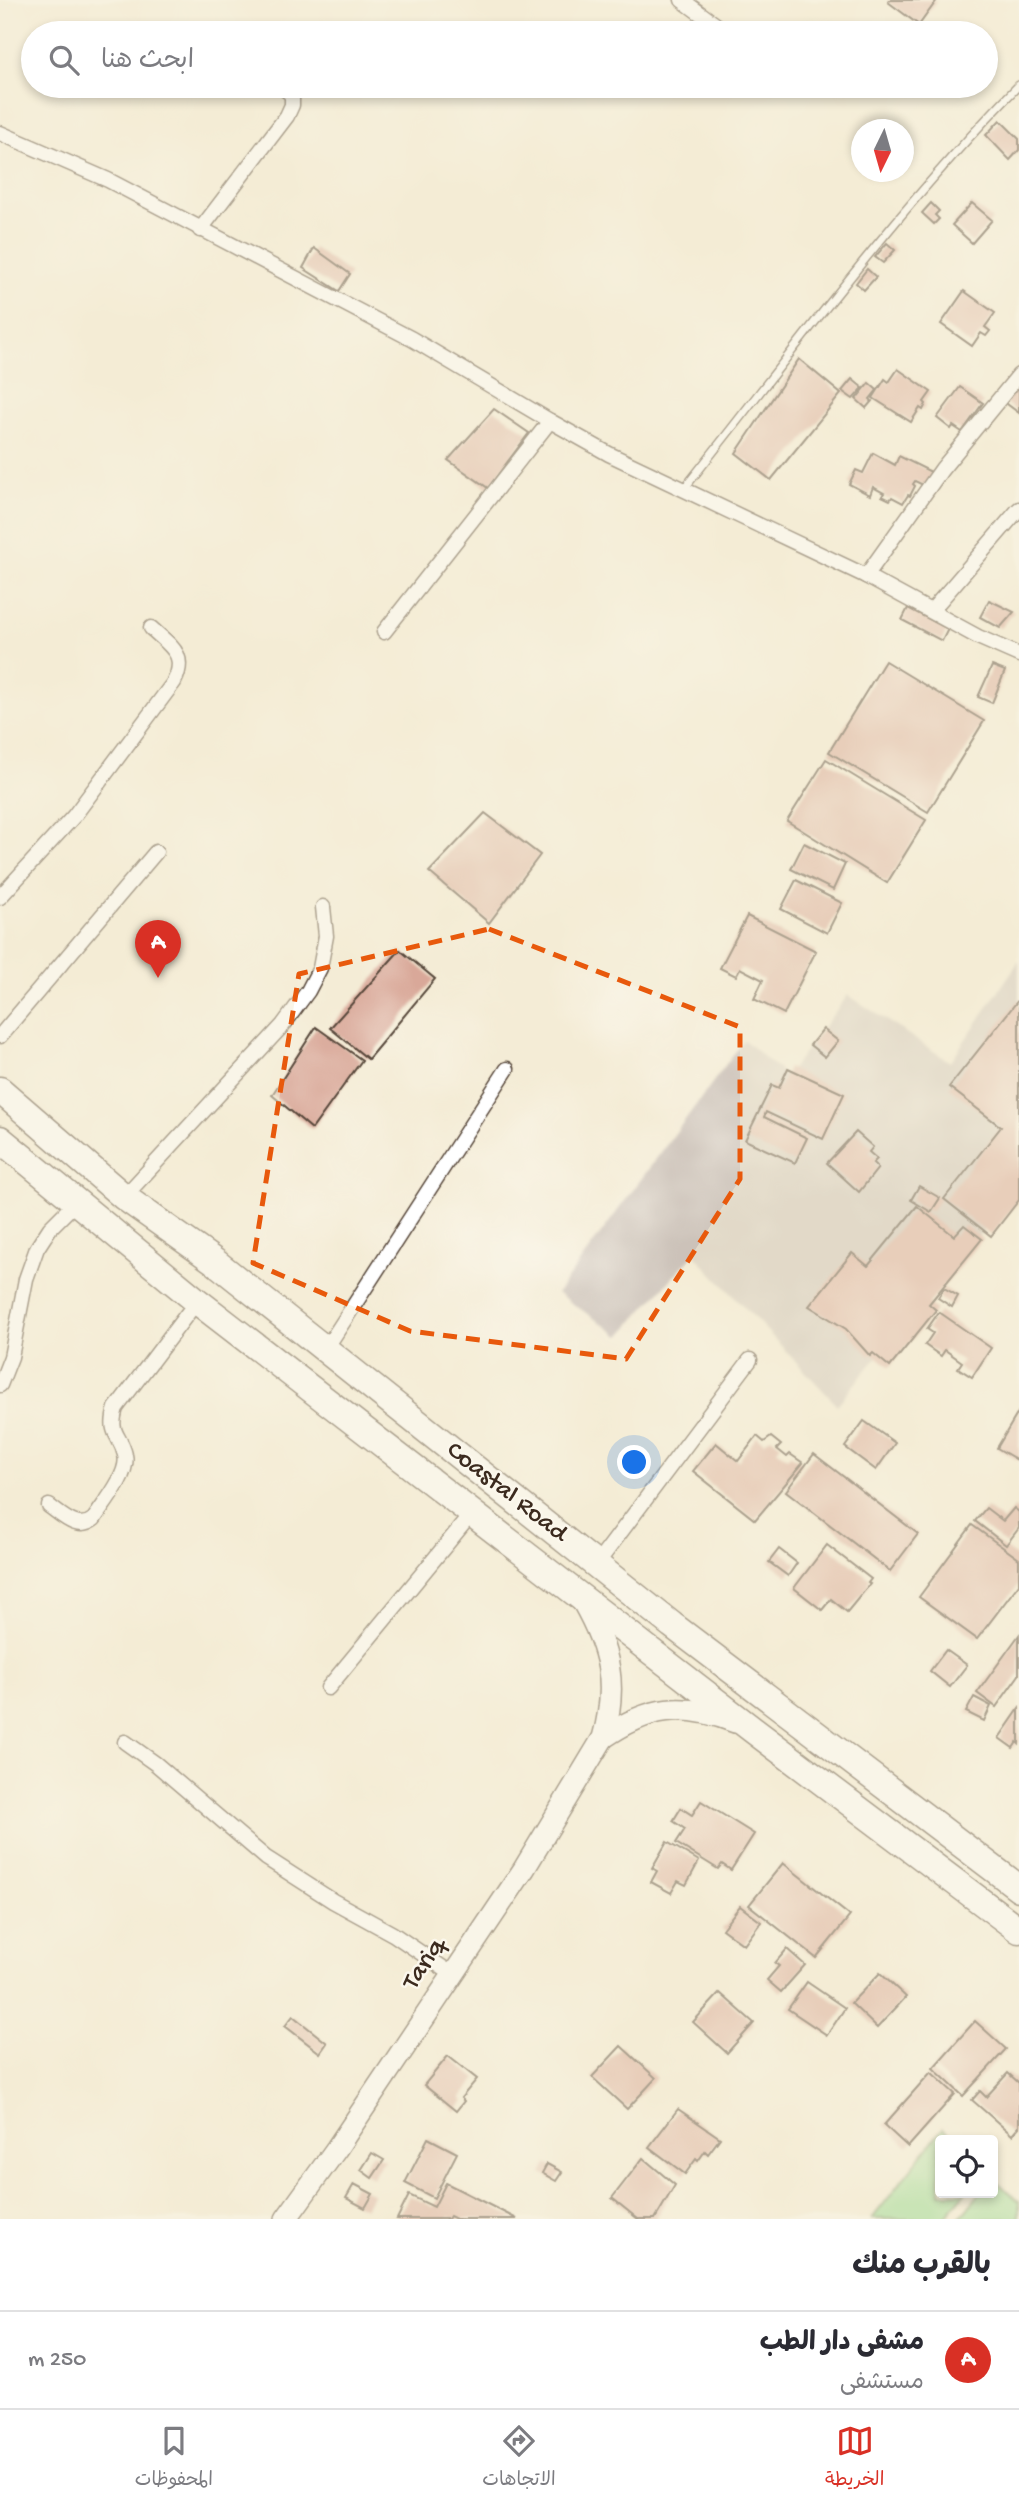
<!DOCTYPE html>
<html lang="ar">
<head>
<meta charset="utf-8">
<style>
	body { margin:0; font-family:"Gochi Hand","Playpen Sans Arabic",sans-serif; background:#f7f7f7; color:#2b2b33; direction:rtl }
	.controls { position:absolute; right:21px; bottom:21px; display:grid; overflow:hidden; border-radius:7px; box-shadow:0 4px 10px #0003 }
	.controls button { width:63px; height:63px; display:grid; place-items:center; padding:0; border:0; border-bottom:2px solid #e1e1e2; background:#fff; color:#2b2b33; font:35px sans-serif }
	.compass { position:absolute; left:851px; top:119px; width:63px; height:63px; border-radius:50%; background:#fff; box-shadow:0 4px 10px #0003; rotate:185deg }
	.you { position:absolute; left:635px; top:1463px; width:24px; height:24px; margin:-18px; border:5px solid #fff; border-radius:50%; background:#1a73e8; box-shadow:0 0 0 10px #1a73e833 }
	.badge { display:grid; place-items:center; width:46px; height:46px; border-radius:50%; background:#d93025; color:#fff; font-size:23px; font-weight:700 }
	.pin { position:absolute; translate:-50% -58px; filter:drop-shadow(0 2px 4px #0008) }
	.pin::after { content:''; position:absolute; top:37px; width:24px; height:21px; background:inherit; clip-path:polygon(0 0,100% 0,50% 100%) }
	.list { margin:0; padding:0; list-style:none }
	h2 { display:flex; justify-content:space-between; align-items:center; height:91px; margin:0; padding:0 28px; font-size:30px }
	h2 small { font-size:23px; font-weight:400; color:#7c7c81 }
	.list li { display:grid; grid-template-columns:46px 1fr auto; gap:21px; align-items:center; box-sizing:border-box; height:98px; padding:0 28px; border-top:2px solid #e1e1e2 }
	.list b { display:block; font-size:26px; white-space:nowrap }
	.list p { margin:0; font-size:23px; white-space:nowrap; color:#7c7c81 }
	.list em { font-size:23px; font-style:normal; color:#7c7c81 }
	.icon { flex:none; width:38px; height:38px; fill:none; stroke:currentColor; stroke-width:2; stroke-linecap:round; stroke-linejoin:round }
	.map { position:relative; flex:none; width:1019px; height:2219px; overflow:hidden; direction:ltr }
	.search { position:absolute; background:#fff; box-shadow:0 4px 10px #0003; left:21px; right:21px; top:21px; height:77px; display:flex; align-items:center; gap:18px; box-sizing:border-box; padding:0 24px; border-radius:38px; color:#7c7c81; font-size:26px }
	.sheet { height:189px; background:#fff }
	nav { display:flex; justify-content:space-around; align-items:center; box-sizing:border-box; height:98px; border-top:2px solid #e1e1e2; background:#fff; font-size:19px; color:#7c7c81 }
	nav a { display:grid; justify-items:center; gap:4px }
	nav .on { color:#d93025 }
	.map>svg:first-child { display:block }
</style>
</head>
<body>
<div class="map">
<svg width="1019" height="2219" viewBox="0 0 1019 2219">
	<rect width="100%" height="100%" fill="#fbf7ec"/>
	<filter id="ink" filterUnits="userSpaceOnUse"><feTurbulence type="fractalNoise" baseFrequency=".0143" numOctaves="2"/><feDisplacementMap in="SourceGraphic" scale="14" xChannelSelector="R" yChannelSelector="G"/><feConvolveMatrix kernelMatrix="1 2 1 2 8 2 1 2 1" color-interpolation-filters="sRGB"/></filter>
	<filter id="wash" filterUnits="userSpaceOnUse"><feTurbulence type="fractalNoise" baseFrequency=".00686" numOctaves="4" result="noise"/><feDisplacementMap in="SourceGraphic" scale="28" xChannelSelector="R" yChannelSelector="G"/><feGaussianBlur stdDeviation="1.57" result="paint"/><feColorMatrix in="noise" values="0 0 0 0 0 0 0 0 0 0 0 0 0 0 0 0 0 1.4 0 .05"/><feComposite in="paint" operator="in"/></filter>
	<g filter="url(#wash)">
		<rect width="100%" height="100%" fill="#f4ecd6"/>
		<polygon fill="#ccc2b9" points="1019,961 1019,1188 837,1405 694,1254 620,1336 557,1293 744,1040 786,1076 848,995 950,1062"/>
		<g fill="#96d991" stroke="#688258" stroke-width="2">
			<polygon points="943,2128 959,2140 940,2140 940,2193 965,2193 944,2219 872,2219"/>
			<polygon points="993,2178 1019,2201 1019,2219 959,2219 980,2193 993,2193"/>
		</g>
		<g id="blocks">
			<g fill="#d9a899">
				<polygon points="889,0 937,0 919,25 888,2"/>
				<polygon points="1000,120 1019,139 1019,150 1010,160 986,135"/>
				<polygon points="931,203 939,211 935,215 939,219 934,224 922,213"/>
				<polygon points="972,203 992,220 972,243 952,225"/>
				<polygon points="887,243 895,250 883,263 875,257"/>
				<polygon points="314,248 350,274 339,291 303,268"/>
				<polygon points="867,269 876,277 864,290 856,283"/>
				<polygon points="964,291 995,313 985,327 990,331 986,336 981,333 972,346 941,324"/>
				<polygon points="799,359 841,394 771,480 736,453"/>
				<polygon points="898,369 931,392 924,402 926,404 923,410 920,408 911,422 873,398 885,379 889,382"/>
				<polygon points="852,379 863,388 853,399 842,391"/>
				<polygon points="1019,381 1019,413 1003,401"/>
				<polygon points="869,383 877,390 870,399 872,401 866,408 856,399"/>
				<polygon points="960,387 983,403 962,432 953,426 951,429 937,418"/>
				<polygon points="494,409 529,433 488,488 448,460"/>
				<polygon points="873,453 895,465 899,456 933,473 925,486 915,481 913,484 915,486 910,496 908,495 903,503 892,497 890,500 882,496 884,493 873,487 870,495 849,484 856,470 863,473"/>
				<polygon points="989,600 1014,612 1000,628 980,617"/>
				<polygon points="908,608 948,629 942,641 902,620"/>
				<polygon points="885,661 984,721 928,812 829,752"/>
				<polygon points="992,666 1005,671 992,703 978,697"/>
				<polygon points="826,759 926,820 887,883 787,821"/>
				<polygon points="485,813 540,855 489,923 429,872"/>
				<polygon points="804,843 845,864 833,890 791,869"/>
				<polygon points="796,880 842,903 827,933 781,909"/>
				<polygon points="747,916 816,951 784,1014 754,999 763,980 740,968 736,976 720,968"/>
				<polygon points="400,950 435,979 368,1059 330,1028"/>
				<polygon points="1019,999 1019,1200 991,1236 944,1199 1001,1127 949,1087"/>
				<polygon points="316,1027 362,1060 312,1129 272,1095"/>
				<polygon points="823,1029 838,1041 825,1057 810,1045"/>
				<polygon points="788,1068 844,1094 823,1139 766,1112 764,1117 807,1138 795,1163 745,1140 772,1085 779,1088"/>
				<polygon points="856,1132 873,1147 869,1152 877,1159 873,1163 878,1168 859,1192 827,1163"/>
				<polygon points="919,1186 940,1198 931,1212 911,1200"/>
				<polygon points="917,1206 954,1236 964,1225 982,1239 929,1304 936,1310 890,1367 873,1353 870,1356 846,1329 809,1306 852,1253 868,1266"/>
				<polygon points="944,1288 958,1296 952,1307 938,1298"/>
				<polygon points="939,1312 991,1348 972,1377 958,1368 962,1362 945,1350 941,1356 925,1345 933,1333 927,1329"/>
				<polygon points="1019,1411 1019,1461 997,1448"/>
				<polygon points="864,1421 895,1443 876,1470 845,1447"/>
				<polygon points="757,1436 764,1442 771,1437 781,1445 777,1449 787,1457 790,1454 803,1463 755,1520 693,1471 716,1443 738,1461"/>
				<polygon points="814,1454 918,1534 890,1571 786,1491"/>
				<polygon points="986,1508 1003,1521 1014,1508 1019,1512 1019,1528 1006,1545 975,1521"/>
				<polygon points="972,1525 1019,1559 1019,1584 977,1639 919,1597"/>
				<polygon points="827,1545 871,1579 868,1583 870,1584 847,1612 831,1599 822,1610 794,1588"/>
				<polygon points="779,1549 797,1563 788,1576 769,1562"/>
				<polygon points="1019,1635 1019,1675 996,1707 977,1693"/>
				<polygon points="946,1650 967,1665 950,1687 930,1671"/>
				<polygon points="974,1697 991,1706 984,1721 966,1712"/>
				<polygon points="1019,1709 1019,1744 1017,1742 1013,1748 999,1738"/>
				<polygon points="701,1801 754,1834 731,1870 722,1864 718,1869 676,1843 685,1829 673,1821 681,1808 692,1815"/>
				<polygon points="667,1842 699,1861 686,1885 678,1881 671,1893 651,1882 657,1871 652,1868"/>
				<polygon points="783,1863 850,1916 816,1958 749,1905"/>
				<polygon points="740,1906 761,1922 744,1945 722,1929"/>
				<polygon points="787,1949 805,1965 781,1992 767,1980 779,1966 775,1963"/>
				<polygon points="880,1973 906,1997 877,2028 851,2003"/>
				<polygon points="807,1982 845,2008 827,2035 788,2009"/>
				<polygon points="720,1993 754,2023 727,2053 693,2022"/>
				<polygon points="293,2016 327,2043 320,2053 285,2026"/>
				<polygon points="975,2021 1006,2049 963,2096 933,2068"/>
				<polygon points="621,2046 656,2078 627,2109 592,2077"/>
				<polygon points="448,2056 477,2079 461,2098 464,2101 456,2111 424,2085"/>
				<polygon points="931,2072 955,2094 908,2147 884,2125"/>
				<polygon points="1008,2073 1019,2083 1019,2127 1012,2135 972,2100 980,2091 986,2097"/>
				<polygon points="678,2109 720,2138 708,2154 705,2151 698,2161 696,2159 685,2174 649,2147"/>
				<polygon points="428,2138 457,2153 434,2198 405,2183"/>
				<polygon points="372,2153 384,2160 372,2178 361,2170"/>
				<polygon points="643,2158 675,2185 655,2219 638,2219 612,2198"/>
				<polygon points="547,2164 562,2172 556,2181 542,2173"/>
				<polygon points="446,2183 517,2219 456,2219 450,2216 448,2219 397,2219 409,2195 434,2207"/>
				<polygon points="354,2184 373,2194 365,2208 346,2198"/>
			</g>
		</g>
	</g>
	<g filter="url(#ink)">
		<use href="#blocks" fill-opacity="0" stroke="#57473a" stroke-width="2"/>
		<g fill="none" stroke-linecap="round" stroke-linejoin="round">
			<defs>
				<path id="lane" d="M683 490C792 353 896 210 1019 85"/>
				<g id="street">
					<polyline points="682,0 727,33"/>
					<polyline points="0,133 108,180 412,339 550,421 609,454 866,576 978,637 1019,655"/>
					<polyline points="200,230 287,116 292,105 292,95 281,86"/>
					<polyline points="866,576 942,469 1019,375"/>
					<polyline points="932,610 1019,509"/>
					<polyline points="384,632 550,421"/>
					<path d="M0 897 74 816 174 682C188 654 170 646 151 628"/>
					<polyline points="0,1036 156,852"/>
					<polyline points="124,1197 283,1025 308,991 320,968 326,936 323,907"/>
					<polyline points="325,1350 507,1069"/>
					<polyline points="0,1385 11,1357 26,1279 37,1248 50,1228 76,1202"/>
					<path d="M49 1506C63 1516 78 1532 94 1519 103 1505 130 1473 125 1455 120 1433 108 1435 116 1408L197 1301"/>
					<polyline points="596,1565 750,1360"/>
					<polyline points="328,1688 473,1512"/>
					<polyline points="125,1742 156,1764 266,1858 333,1901 393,1934 452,1974"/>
				</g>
				<g id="secondary">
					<path d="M603 1738C649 1706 683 1702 735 1722"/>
					<path d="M286 2219 337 2148 524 1869 603 1738C618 1685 610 1650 583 1602"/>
				</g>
				<g id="highway">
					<polyline points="0,1090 124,1197 214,1261 672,1625 1019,1888"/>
					<polyline points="0,1139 197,1301 753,1730 1019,1930"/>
				</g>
			</defs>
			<use href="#lane" stroke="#57473a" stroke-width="10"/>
			<use href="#street" stroke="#57473a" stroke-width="17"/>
			<use href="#secondary" stroke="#57473a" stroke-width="24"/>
			<use href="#highway" stroke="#57473a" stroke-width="29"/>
			<use href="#lane" stroke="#fff" stroke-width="7"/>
			<use href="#street" stroke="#fff" stroke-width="14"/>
			<use href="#secondary" stroke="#fff" stroke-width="21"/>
			<use href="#highway" stroke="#fff" stroke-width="26"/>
		</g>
	</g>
	<path d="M0 0H1019V2219H0ZM489 929 740 1027V1179L626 1359 410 1331 253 1263 299 974Z" fill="#f4ecd6" fill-opacity=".55" fill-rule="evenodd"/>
	<path fill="none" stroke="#e8590c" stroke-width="5" stroke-dasharray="14 9" stroke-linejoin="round" d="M489 929 740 1027V1179L626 1359 410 1331 253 1263 299 974Z"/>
	<g text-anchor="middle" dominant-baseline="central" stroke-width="5" stroke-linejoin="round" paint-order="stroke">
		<g font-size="26" fill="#3b2a1e" stroke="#fbf7ec">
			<text transform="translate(506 1493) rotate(38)">Coastal Road</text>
			<text transform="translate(425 1965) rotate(-56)">Tariq</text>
		</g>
	</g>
</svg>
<div class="controls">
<button><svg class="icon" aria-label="locate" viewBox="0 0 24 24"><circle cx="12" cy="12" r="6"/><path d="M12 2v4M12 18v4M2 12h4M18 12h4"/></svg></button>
</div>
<svg class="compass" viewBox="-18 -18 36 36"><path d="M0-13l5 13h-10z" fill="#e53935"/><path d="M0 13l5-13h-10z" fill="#7c7c81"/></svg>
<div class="you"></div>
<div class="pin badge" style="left:158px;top:978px">A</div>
<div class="search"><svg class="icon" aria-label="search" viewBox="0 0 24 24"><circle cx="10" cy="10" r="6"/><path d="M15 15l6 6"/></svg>ابحث هنا</div>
</div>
<section class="sheet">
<h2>بالقرب منك<small></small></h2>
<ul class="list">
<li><span class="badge">A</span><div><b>مشفى دار الطب</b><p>مستشفى</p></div><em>250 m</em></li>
</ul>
</section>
<nav>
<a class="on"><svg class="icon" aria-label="map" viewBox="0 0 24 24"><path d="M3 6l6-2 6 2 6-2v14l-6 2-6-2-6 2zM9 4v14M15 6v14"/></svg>الخريطة</a>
<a><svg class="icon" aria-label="directions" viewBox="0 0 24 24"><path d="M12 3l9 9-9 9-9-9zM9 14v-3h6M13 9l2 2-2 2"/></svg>الاتجاهات</a>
<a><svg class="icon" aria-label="saved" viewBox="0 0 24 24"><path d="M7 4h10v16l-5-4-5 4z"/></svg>المحفوظات</a>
</nav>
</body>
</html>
